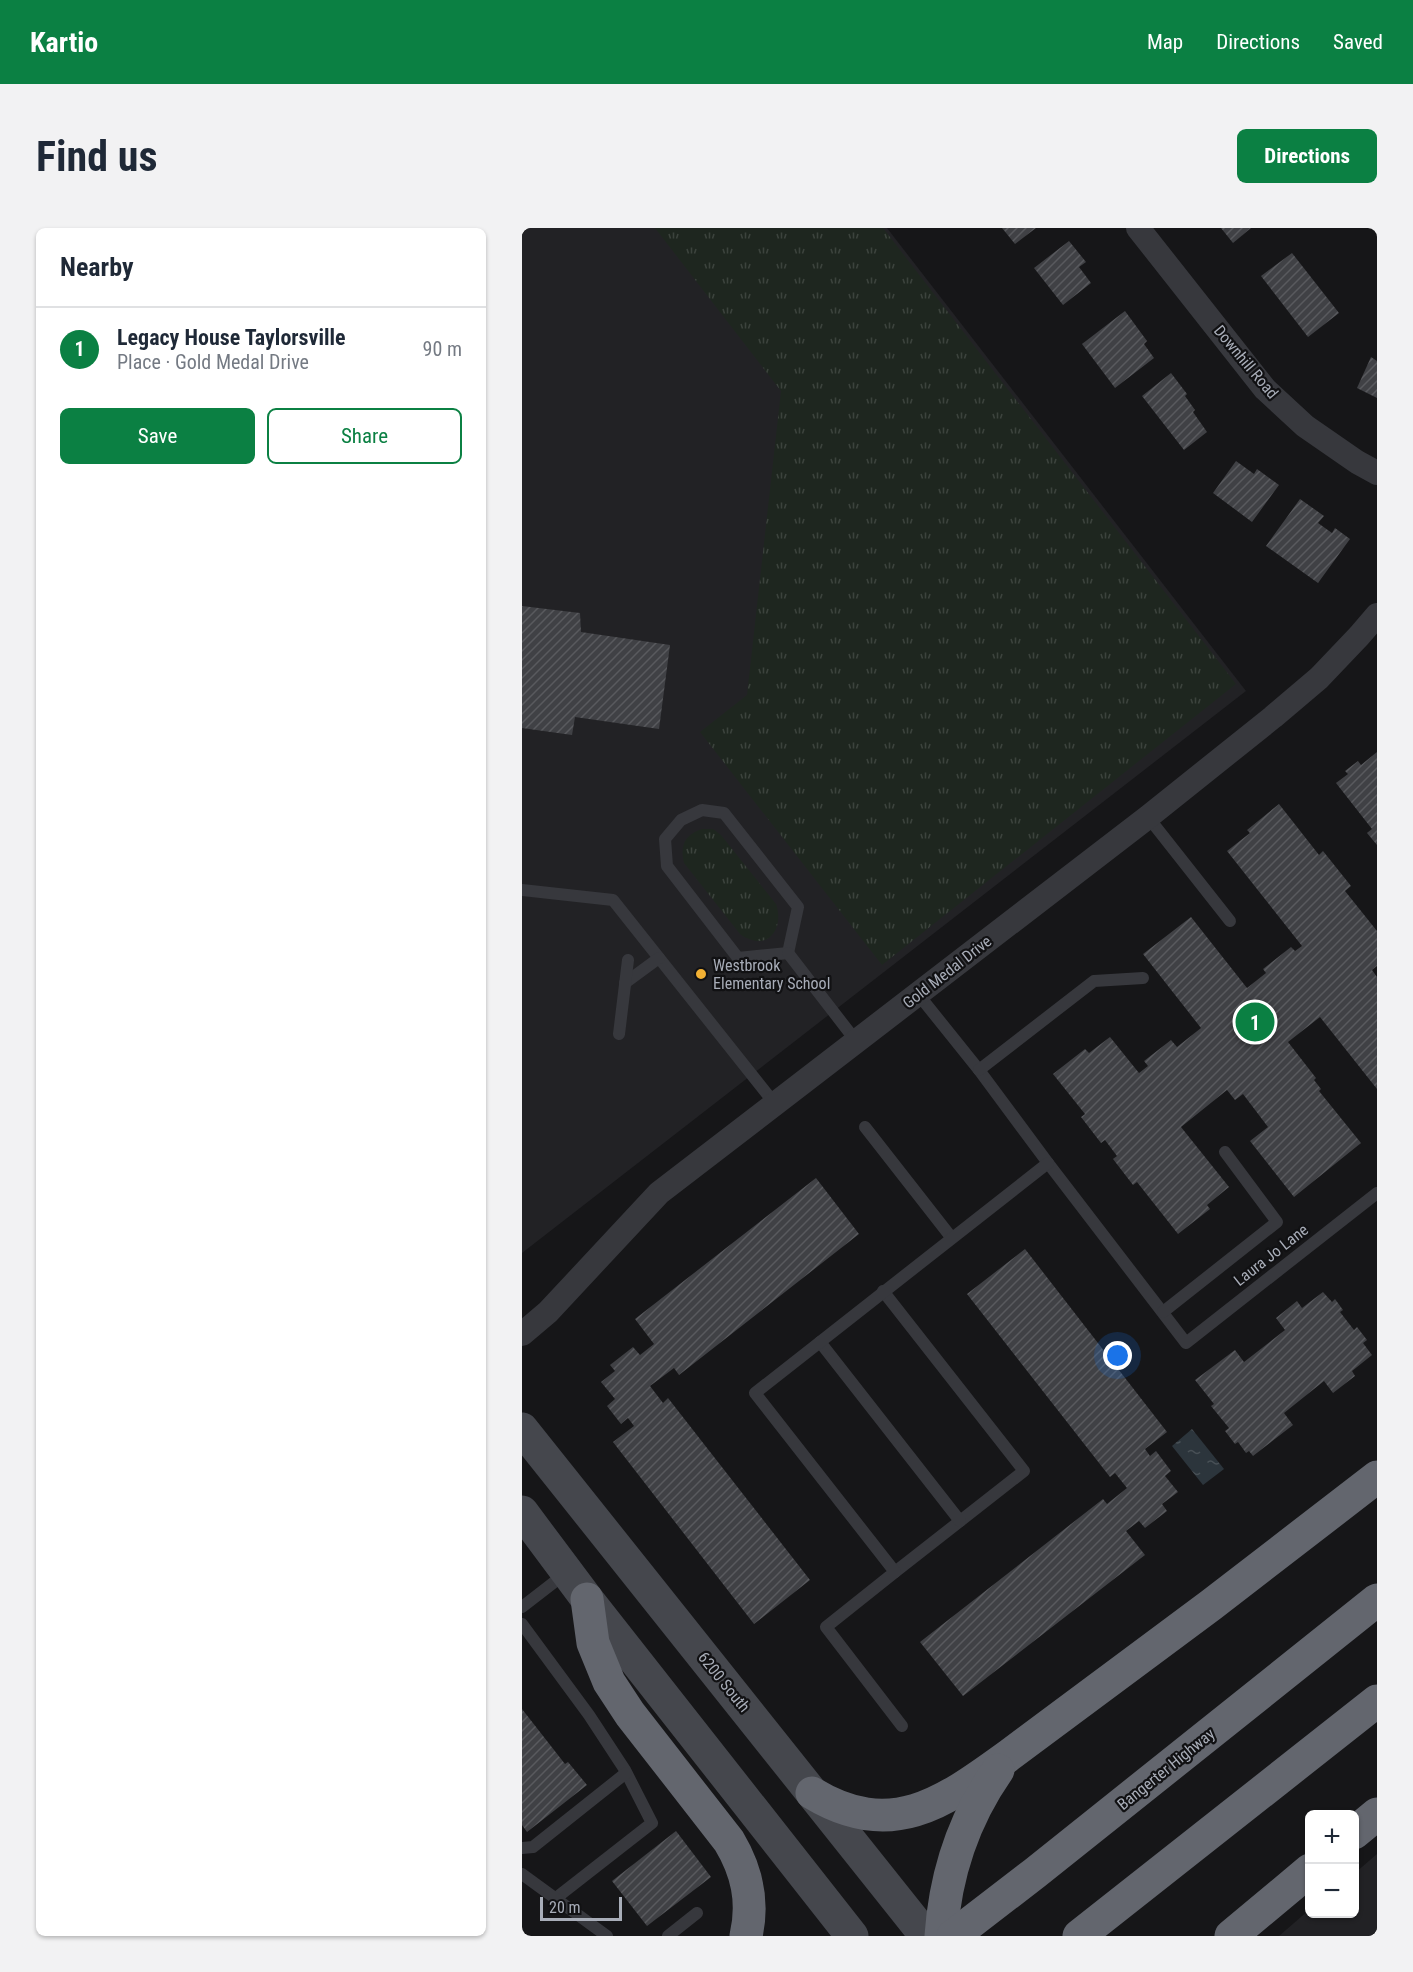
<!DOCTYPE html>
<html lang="en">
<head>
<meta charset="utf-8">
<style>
	body { margin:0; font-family:"Roboto Condensed",sans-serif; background:#f2f2f3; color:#1f2937 }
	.controls { position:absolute; right:18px; bottom:18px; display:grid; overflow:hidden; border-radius:9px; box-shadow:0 2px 4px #0004 }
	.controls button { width:54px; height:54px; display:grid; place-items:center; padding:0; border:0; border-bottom:2px solid #e0e1e3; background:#fff; color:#1f2937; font:30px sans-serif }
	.scale { position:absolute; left:18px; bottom:15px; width:82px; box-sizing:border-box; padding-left:6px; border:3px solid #a8adb8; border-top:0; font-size:16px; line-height:21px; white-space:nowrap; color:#a8adb8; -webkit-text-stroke:4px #111113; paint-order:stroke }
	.you { position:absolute; left:596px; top:1128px; width:21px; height:21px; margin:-15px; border:4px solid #fff; border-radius:50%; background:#1a73e8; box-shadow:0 0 0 9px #1a73e833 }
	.badge { display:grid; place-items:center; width:39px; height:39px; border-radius:50%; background:#0b8043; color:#fff; font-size:20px; font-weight:700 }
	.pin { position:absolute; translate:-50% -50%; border:3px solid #fff; box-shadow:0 2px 6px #0006 }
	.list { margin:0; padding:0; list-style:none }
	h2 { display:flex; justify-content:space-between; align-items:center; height:78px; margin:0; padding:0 24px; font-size:26px }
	h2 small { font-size:20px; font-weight:400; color:#747a83 }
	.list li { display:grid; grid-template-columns:39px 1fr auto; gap:18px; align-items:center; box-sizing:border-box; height:84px; padding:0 24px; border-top:2px solid #e0e1e3 }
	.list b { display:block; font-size:22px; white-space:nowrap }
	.list p { margin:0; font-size:20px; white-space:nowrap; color:#747a83 }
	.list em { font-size:20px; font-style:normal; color:#747a83 }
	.actions { display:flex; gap:12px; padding:18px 24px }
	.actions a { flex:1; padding:14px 0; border:2px solid #0b8043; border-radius:9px; text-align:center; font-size:21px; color:#0b8043 }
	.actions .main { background:#0b8043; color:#fff }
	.map { position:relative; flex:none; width:855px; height:1708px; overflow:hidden; border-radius:9px }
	header { display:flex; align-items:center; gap:36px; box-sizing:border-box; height:84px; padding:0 30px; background:#0b8043; color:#fff }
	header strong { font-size:28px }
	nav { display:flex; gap:33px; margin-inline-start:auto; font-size:21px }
	.intro { display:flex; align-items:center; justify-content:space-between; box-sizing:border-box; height:144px; padding:0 36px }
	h1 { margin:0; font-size:42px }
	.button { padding:15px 27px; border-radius:9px; background:#0b8043; color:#fff; font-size:21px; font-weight:700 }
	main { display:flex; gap:36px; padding:0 36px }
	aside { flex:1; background:#fff; border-radius:9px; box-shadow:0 2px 4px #0004 }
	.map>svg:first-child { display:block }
</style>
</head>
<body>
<header>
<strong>Kartio</strong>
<nav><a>Map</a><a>Directions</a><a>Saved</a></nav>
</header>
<div class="intro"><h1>Find us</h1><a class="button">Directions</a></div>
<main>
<aside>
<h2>Nearby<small></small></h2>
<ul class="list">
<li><span class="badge">1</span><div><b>Legacy House Taylorsville</b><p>Place · Gold Medal Drive</p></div><em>90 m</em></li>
</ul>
<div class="actions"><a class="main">Save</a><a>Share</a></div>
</aside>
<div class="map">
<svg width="855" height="1708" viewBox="0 0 855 1708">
	<defs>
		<pattern id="grass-tufts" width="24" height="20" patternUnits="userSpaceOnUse" patternTransform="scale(1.5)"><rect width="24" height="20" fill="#1e261f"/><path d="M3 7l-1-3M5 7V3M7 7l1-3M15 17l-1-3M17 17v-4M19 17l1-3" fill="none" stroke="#3c433d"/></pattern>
		<pattern id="water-ripples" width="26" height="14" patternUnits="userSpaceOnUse" patternTransform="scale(1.5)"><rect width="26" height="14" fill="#2c353c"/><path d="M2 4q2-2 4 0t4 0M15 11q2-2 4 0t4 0" fill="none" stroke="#485056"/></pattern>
		<pattern id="building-hatch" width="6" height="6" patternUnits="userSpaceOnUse" patternTransform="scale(1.5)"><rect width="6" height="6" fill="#404145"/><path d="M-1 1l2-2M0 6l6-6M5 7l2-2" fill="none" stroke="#595a5e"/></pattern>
	</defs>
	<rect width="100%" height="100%" fill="#161618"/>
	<g fill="#222225">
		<polygon points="3,0 365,0 724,463 0,1025 0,2"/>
		<polygon points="855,1626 855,1708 757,1708 787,1682 788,1686 832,1686 833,1645"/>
	</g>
	<g fill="url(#grass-tufts)">
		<polygon points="133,0 361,0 714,456 360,737 178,504 225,467 259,163"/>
		<path d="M180 601H191L199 607 254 676C263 702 244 725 218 706L162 635C158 618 162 607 180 601Z"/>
	</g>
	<polygon fill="url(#water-ripples)" points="670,1201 702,1241 681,1257 650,1218"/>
	<g fill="url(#building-hatch)">
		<polygon points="480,0 514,0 493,16"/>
		<polygon points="699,0 729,0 711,15"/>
		<polygon points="547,13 564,34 557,39 569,55 541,77 512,40"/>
		<polygon points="770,25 817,85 786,109 739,48"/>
		<polygon points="603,83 625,113 622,116 632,130 593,160 560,116"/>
		<polygon points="849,129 855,133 855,170 835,160"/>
		<polygon points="649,145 665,166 663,168 673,182 671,184 685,204 662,222 620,168"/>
		<polygon points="714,233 732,246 735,241 757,257 730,294 691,265"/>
		<polygon points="778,271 802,288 796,295 810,305 813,300 828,311 796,355 744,318"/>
		<polygon points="0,378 58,385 59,404 148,417 137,501 53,489 50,507 0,500"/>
		<polygon points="855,524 855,617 845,605 850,601 814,555 826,546 823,543 836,533 839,537"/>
		<polygon points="757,576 797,627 801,623 829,658 823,663 855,703 855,738 850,742 855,749 855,861 798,789 766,814 794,850 792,852 799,861 797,863 839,915 772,969 728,913 746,899 721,866 713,872 705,862 659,899 707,959 685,977 688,981 656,1006 615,954 611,957 591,931 595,928 583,912 579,915 559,889 563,886 531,846 563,821 567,825 588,809 617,845 626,838 622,833 649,812 655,819 679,800 621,726 669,689 725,760 744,745 741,741 769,719 773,723 780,718 705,623 728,605 725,602"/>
		<polygon points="294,950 337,1006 157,1147 152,1140 128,1158 141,1175 146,1170 288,1352 232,1396 91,1214 112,1198 106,1190 99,1196 85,1178 93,1171 79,1154 93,1143 88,1137 111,1119 118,1127 132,1116 113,1091"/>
		<polygon points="503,1021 645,1204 623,1221 628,1228 634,1223 649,1243 643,1248 656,1264 640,1276 645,1283 623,1300 617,1293 604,1303 623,1327 441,1468 398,1414 581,1271 585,1276 605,1260 593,1245 588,1249 445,1066"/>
		<polygon points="801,1064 810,1074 813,1071 821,1082 818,1084 832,1102 835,1099 845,1112 841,1115 850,1127 830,1143 833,1148 811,1165 802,1153 762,1185 771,1197 731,1228 727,1223 724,1225 716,1214 713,1216 703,1203 707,1200 689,1178 692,1176 673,1152 713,1122 722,1134 763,1102 754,1090 775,1073 780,1080"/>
		<polygon points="0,1481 43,1536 46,1534 65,1557 5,1604 0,1597"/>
		<polygon points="154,1603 189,1649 125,1698 90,1653"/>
	</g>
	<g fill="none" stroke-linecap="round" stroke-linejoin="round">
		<g stroke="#37383d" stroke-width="12">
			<polygon points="180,582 202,585 276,679 266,725 216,730 145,638 143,611 159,592"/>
			<polyline points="626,589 708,693"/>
			<polyline points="0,662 91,672 253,876"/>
			<polyline points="266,725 334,813"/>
			<polyline points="103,755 137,730"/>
			<polyline points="396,766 457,842 526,935 664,1115 855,965"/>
			<polyline points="97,806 106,732"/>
			<polyline points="457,842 572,753 621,750"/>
			<polyline points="343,899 429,1009"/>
			<polyline points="361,1063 502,1243 373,1344"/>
			<polyline points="641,1084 755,994 703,924"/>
			<polyline points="298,1114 438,1293"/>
			<polyline points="0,1379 44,1345"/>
			<polyline points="0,1396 67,1487 103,1542 130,1595 34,1670"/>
			<polyline points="380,1498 304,1399 373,1344 233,1165 526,935"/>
			<polyline points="0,1620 11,1619 104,1545"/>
			<polyline points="0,1646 85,1708"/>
			<polyline points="146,1708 175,1685"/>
		</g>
		<g stroke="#37383d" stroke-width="24">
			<polyline points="616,0 743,161 783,198 835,234 855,245"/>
			<polyline points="0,1106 26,1084 137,965 626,589 751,489 797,450 837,408 855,387"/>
		</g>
		<g stroke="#45474d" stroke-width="33">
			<polyline points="0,1201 404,1708"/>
			<polyline points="0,1284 65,1371 330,1708"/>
		</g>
		<g stroke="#63666e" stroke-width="33">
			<path d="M65 1371 71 1415 87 1454 108 1486 207 1613C225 1643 232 1673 224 1708"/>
			<path d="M290 1565C369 1613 421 1575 486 1528L689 1377 855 1249"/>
			<polyline points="832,1605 855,1586"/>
			<path d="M419 1708C423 1648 441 1592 476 1542"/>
			<polyline points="431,1708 513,1645 855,1372"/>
			<polyline points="557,1708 855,1473"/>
			<polyline points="709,1708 788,1642"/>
		</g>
	</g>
	<circle fill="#f2b134" stroke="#111113" stroke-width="2" cx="179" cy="746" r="6"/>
	<g text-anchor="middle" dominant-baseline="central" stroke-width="4.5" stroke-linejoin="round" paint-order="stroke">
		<g font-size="16" fill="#a8adb8" stroke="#111113">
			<text transform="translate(724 134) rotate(50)">Downhill Road</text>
			<text transform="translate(425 744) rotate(-38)">Gold Medal Drive</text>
			<text transform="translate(749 1027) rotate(-38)">Laura Jo Lane</text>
			<text transform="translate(202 1454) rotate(51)">6200 South</text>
			<text transform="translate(644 1541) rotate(-39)">Bangerter Highway</text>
		</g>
		<g font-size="16" fill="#a8adb8" stroke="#111113" text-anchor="start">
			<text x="191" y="737">Westbrook<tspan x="191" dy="18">Elementary School</tspan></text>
		</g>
	</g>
</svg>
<div class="controls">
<button>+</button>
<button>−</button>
</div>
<div class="scale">20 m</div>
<div class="you"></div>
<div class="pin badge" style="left:733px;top:794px">1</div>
</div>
</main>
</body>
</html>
